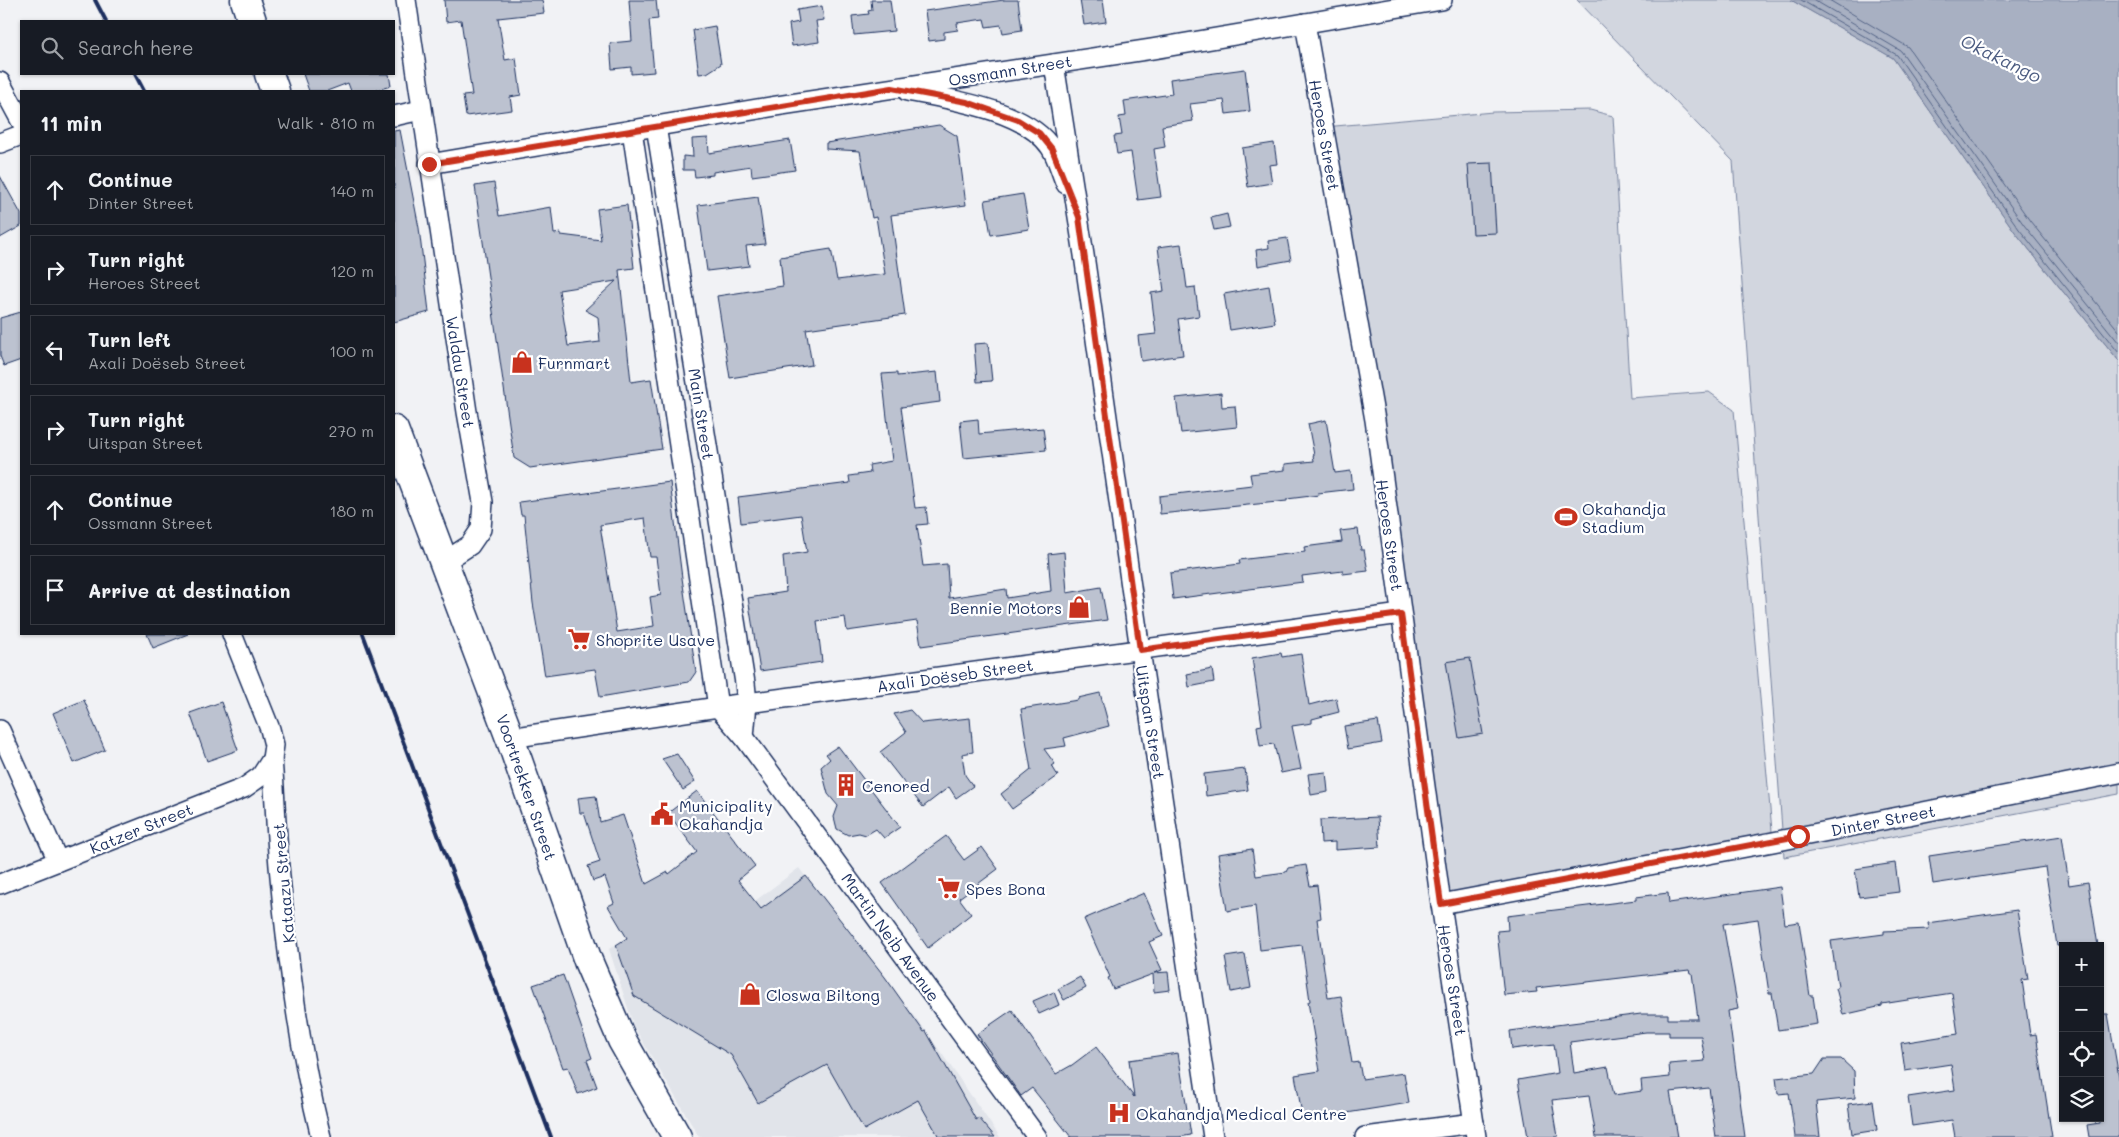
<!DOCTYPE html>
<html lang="en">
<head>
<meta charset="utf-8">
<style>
	body { margin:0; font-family:Mali,sans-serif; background:#20242c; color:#f1f3f6 }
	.controls { position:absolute; right:15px; bottom:15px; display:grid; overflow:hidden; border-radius:0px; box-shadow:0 1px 4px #0004 }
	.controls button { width:45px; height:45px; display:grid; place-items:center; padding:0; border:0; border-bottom:1px solid #363941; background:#171b24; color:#f1f3f6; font:25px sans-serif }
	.stop { position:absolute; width:15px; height:15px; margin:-11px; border:4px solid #c8321e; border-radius:50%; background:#fff }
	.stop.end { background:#c8321e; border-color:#fff; box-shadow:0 1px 5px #0008 }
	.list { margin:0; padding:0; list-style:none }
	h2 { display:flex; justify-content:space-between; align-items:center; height:65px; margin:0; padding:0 20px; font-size:21px }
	h2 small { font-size:16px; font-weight:400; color:#9ea1a6 }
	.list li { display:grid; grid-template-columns:32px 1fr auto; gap:15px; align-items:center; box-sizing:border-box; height:70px; margin:0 10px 10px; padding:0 10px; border:1px solid #363941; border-radius:0px }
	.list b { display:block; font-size:19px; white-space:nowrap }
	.list p { margin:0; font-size:16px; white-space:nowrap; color:#9ea1a6 }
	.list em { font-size:16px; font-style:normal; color:#9ea1a6 }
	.icon { flex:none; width:28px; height:28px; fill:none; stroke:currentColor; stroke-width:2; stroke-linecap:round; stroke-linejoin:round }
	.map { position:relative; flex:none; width:2119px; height:1137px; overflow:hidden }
	.search { position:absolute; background:#171b24; box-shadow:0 1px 4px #0004; left:20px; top:20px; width:375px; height:55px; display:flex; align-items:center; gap:12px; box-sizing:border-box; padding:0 18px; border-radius:0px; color:#9ea1a6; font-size:19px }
	.panel { position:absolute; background:#171b24; box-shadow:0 1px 4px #0004; left:20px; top:90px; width:375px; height:545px; border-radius:0px }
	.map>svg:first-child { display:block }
</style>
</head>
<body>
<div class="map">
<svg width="2119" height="1137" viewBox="0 0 2119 1137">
	<rect width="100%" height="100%" fill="#f1f2f5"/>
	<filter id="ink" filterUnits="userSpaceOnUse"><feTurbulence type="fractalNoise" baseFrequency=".02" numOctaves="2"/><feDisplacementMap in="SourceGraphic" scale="10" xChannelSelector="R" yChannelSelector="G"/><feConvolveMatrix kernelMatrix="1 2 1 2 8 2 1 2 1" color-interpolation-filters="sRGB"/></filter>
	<g filter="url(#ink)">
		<polygon fill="#e1e4ea" points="799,868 926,1031 1000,1137 699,1137 634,1027 609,949 713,881 755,901"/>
		<g fill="#d2d6df" stroke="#76829e">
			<polygon points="1577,0 1791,0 1893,58 2015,232 2119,361 2119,794 1784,857 1733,161"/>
			<polygon points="1590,110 1613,116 1630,398 1709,392 1734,410 1773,842 1441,904 1324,127 1493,112"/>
		</g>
		<polygon fill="#a8b0c2" stroke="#707c9a" points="1791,0 2119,0 2119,361 2015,232 1893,58"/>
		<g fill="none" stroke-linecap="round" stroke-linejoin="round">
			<g stroke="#536386" stroke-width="1">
				<polyline points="1801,0 1897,55 2019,229 2119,353"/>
				<polyline points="1814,0 1901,51 2024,225 2119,343"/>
				<polyline points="1829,0 1908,47 2030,221 2119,331"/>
			</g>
		</g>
		<g fill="#bcc2d0" stroke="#1b2f5e" fill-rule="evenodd">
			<polygon points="444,0 542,0 544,13 498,18 505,60 516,58 521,95 510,97 512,110 466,116 463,96 472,95 461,20 446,22"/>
			<polygon points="629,0 656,0 658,19 649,20 654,72 631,74 631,67 612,69 610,43 632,41"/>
			<polygon points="871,0 890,0 894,31 854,35 852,16 869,14 868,11 872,10"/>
			<polygon points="1004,0 1018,0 1022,30 1003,33 1001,25 986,27 984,19 957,23 958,30 944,32 944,39 929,41 925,11"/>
			<polygon points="1080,0 1103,0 1106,22 1084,25"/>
			<polygon points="822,6 824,20 816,21 819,42 792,46 789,24 799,22 797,10"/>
			<polygon points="715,26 721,64 707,73 699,74 693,30"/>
			<polygon points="1245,69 1250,111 1226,114 1224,100 1190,104 1193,121 1162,126 1165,147 1154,149 1161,197 1138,200 1131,152 1117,154 1114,136 1122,135 1119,117 1126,116 1124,101 1172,94 1170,79"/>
			<polygon points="303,74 389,74 391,86 373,91 351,91 348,83 327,91 309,91"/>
			<polygon points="939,125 957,136 966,205 891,215 905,315 806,329 812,365 730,378 717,296 783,286 780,257 831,249 837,280 885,274 876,217 872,218 860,151 826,149 826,143"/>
			<polygon points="400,130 419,228 429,312 394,322 394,131"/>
			<polygon points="708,138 709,153 790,140 795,170 752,176 751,166 713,172 713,175 695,177 694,170 683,170 683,156 693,157 692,139"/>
			<polygon points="1274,143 1277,164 1269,165 1272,183 1248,187 1242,148"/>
			<polygon points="1492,163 1496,233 1473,234 1468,164"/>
			<polygon points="0,176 21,214 21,226 0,238"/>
			<path d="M494 183 499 216 551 207 554 234 561 233V235L601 240 597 209 627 205 634 268 619 270 631 382 651 379 662 449 530 468 514 458 475 186ZM616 281 585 310 598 317 600 342 568 346 559 290Z"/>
			<polygon points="1023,194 1029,229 991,235 985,200"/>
			<polygon points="758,197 765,244 746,246 749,266 707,271 698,205"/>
			<polygon points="1227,214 1230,227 1214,230 1211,218"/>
			<polygon points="1287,238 1291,260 1258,266 1256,250 1269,248 1268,241"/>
			<polygon points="1181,244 1187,288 1195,287 1199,316 1178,319 1183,355 1141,361 1138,336 1156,334 1151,293 1164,291 1158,247"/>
			<polygon points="1269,286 1275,323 1230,330 1224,294"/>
			<polygon points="21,312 21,360 4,366 0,356 0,318"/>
			<polygon points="988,343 992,381 977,382 974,344"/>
			<polygon points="937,372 940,402 901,407 915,508 926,507 928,524 917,525 923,566 947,564 949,598 1006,589 1007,598 1051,591 1048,554 1064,552 1067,593 1101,587 1107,620 921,646 917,621 847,631 845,617 817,621 822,662 760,671 748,598 786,592 783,556 807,552 801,515 741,523 738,497 850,483 849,476 870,473 869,465 892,461 882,374 897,373 897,376"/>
			<polygon points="1221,393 1222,407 1235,406 1237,427 1181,433 1176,398"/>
			<polygon points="978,419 979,434 1043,428 1046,450 964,458 960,421"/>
			<polygon points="1326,420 1335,473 1351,471 1353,489 1318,493 1319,495 1287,499 1287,501 1160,514 1159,496 1252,485 1250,474 1285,470 1285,464 1314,461 1313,455 1314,455 1308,424"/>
			<path d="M670 482 682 578 696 672 689 682 600 697 595 669 545 676 533 603 524 515H521L519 502ZM645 518 650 557H656L661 595 650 597 654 626 617 632 600 525Z"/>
			<polygon points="1358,529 1361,550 1364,550 1368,571 1343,574 1343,571 1302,576 1303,582 1173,599 1170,573 1240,564 1239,560 1305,552 1304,547 1342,542 1340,531"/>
			<polygon points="147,634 188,634 153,648"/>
			<polygon points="1281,653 1282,657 1301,654 1309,705 1336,698 1339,712 1312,719 1312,723 1292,726 1301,769 1281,773 1274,744 1260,746 1257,726 1262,725 1252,658"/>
			<polygon points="1470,658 1483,734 1459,738 1446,662"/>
			<polygon points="1212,669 1214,682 1189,687 1187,674"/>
			<polygon points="1100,693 1109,726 1064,738 1066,746 1044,749 1055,764 1052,766 1058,776 1012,809 1001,794 1031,770 1021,709 1078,700 1078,698"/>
			<polygon points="84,700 105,750 74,763 53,713"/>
			<polygon points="221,702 238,750 207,761 190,713"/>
			<polygon points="910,710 922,723 970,718 973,752 962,754 965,775 973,786 956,798 949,787 923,807 880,752 906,732 894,714"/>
			<polygon points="1378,721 1382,743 1348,749 1344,726"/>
			<polygon points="838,746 900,827 884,838 876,829 866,835 859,833 848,835 837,829 834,817 838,806 828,794 821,767 830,759 826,754"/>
			<polygon points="677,754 695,782 683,790 662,759"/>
			<polygon points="1245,769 1248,790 1206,796 1204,774"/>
			<polygon points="1326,772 1328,792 1311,795 1308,774"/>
			<polygon points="697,791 755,866 738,880 761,909 806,876 885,977 924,1032 926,1031 976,1120 979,1118 995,1137 939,1137 918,1100 864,1130 827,1065 758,1103 731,1055 634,996 616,945 627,938 608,906 614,903 605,877 593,881 588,866 600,862 584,813 580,813 578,798 596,796 600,822 623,815 646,884 668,872 669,874 697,852 668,813"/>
			<polygon points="1378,817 1380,847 1335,850 1335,842 1321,843 1320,820"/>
			<polygon points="946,836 964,860 982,847 998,869 959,898 971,914 928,948 882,883"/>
			<polygon points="2062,836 2069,885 2088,882 2098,946 2057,946 2045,867 1933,884 1929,856"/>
			<polygon points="1252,849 1256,876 1286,872 1288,868 1306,865 1310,886 1317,885 1321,918 1317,919 1328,998 1341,996 1352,1063 1359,1062 1362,1079 1404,1073 1409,1103 1303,1120 1295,1075 1320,1071 1308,1002 1310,1001 1302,945 1260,950 1255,906 1227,911 1225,898 1218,854"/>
			<polygon points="1895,863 1899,892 1859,897 1855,869"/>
			<path d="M1780 887 1785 924 1799 922 1810 996H1813L1817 1024 1778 1030 1772 993H1769L1758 919 1723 924 1738 1009 1728 1011 1745 1137H1716L1709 1088 1670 1092 1678 1137H1596L1589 1096 1552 1100 1558 1137H1528L1518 1080 1558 1073 1554 1044 1512 1049 1510 1031 1641 1014H1668V1019H1698L1692 973H1690L1689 970 1536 988 1537 992 1504 995 1497 931 1508 930 1507 916 1636 900V897L1668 893 1669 903ZM1646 1032H1669V1036H1701L1705 1061 1669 1064 1670 1077 1641 1080 1642 1091 1614 1095 1608 1067 1574 1073 1570 1042Z"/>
			<polygon points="1144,893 1163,936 1149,942 1162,970 1154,973 1168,972 1170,990 1154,992 1153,974 1113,989 1108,978 1110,977 1084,919"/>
			<polygon points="2017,910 2028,979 2022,980 2030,1035 2036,1034 2052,1137 1955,1137 1952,1120 1912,1126 1908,1097 1955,1090 1951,1064 1905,1071 1901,1043 1958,1034 1952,993 1882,1004 1882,1006 1843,1015 1836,988 1838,987 1831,941 1884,934 1884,931 1929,929 1928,923"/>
			<polygon points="1245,954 1251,988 1231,992 1225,957"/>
			<polygon points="563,975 592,1058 587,1060 597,1087 578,1094 568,1067 563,1068 533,985"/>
			<polygon points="1080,977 1086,988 1064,1000 1058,989"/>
			<polygon points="1054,992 1059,1005 1039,1014 1033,1001"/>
			<polygon points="1012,1010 1056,1074 1072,1065 1096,1047 1134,1097 1129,1060 1178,1053 1191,1135 1179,1137 1071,1137 1032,1088 1021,1096 977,1034"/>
			<polygon points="2100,1014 2108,1014 2119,1077 2119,1137 2089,1137 2087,1125 2100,1123"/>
			<polygon points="1824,1059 1841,1059 1854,1071 1855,1098 1816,1102 1820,1137 1795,1137 1789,1093 1778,1094 1776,1078 1814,1074"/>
			<polygon points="1873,1101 1877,1130 1852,1134 1848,1104"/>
		</g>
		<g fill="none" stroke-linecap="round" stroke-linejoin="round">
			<defs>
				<g id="street">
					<polyline points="406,0 467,412 483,502 481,529 470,545 444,562"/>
					<polyline points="1305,23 1375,420 1441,904 1476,1137"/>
					<polyline points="1054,64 1084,255 1140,650 1213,1137"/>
					<polyline points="0,82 21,121"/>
					<path d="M907 91C949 99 1027 110 1051 148 1058 159 1061 173 1066 184"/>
					<polyline points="394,116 421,110"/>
					<polyline points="656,126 745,683 747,703 744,737"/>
					<polyline points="632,130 718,707 744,737 1037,1137"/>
					<polyline points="0,143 21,135"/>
					<polyline points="429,164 776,106 1152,49 1442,0"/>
					<path d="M232 634 270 729 274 745 272 759C275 795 276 830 279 866 287 956 299 1049 321 1137"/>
					<polyline points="0,730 58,861"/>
					<polyline points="510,738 718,707 1401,614"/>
					<polyline points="0,884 244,788 261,776 272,759"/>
					<polyline points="1441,904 1773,842 2119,773"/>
					<polyline points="1365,1137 1474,1123"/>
				</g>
				<g id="secondary">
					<polyline points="245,0 252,21"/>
					<polyline points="269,74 275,91"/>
					<polyline points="394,430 510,738 588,961 622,1040 677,1137"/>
				</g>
			</defs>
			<use href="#street" stroke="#1b2f5e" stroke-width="22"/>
			<use href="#secondary" stroke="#1b2f5e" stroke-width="31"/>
			<use href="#street" stroke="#fff" stroke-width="19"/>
			<use href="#secondary" stroke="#fff" stroke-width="28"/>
			<g stroke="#1b2f5e" stroke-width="4">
				<polyline points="95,0 106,21"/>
				<polyline points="135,74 144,91"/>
				<polyline points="363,634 551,1137"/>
			</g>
		</g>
	</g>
	<g fill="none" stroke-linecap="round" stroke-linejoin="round" filter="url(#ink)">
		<polyline stroke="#c8321e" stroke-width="6" points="429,164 892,88 967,102 1018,120 1039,133 1052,149 1079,217 1140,650 1401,614 1441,904 1798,836"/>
	</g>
	<defs>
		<symbol id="shop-bare" viewBox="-9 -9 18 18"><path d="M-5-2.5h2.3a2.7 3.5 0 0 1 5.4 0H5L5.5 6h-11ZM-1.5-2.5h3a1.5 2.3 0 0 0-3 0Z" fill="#c8321e" stroke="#fff" stroke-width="2.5" paint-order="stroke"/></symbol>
		<symbol id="stadium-bare" viewBox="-9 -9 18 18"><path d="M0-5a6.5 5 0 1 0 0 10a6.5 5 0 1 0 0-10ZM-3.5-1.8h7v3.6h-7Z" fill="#c8321e" stroke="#fff" stroke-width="2.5" paint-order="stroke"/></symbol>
		<symbol id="supermarket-bare" viewBox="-9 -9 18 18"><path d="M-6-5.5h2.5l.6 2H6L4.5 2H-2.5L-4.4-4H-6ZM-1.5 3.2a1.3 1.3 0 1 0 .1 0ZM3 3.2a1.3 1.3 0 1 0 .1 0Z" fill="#c8321e" stroke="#fff" stroke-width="2.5" paint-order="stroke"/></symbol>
		<symbol id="building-bare" viewBox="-9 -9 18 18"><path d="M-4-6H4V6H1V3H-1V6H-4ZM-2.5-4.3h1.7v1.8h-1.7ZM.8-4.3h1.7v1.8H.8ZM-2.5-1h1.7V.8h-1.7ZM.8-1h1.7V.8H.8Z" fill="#c8321e" stroke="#fff" stroke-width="2.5" paint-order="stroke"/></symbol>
		<symbol id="civic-bare" viewBox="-9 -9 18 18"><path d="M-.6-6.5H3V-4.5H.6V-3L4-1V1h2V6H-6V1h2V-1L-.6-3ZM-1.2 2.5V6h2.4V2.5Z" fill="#c8321e" stroke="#fff" stroke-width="2.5" paint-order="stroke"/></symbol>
		<symbol id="hospital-bare" viewBox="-9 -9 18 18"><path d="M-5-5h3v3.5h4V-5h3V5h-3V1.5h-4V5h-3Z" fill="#c8321e" stroke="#fff" stroke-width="2.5" paint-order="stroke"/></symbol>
	</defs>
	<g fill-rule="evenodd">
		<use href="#shop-bare" x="506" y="346" width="32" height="32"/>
		<use href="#stadium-bare" x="1550" y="501" width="32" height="32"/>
		<use href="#shop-bare" x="1063" y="591" width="32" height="32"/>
		<use href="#supermarket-bare" x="563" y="623" width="32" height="32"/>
		<use href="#building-bare" x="830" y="769" width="32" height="32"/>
		<use href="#civic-bare" x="646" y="798" width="32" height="32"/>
		<use href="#supermarket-bare" x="933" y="872" width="32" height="32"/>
		<use href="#shop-bare" x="734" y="978" width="32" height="32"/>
		<use href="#hospital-bare" x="1103" y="1097" width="32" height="32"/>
	</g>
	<g text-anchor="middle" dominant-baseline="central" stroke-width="4.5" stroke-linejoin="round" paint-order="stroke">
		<g font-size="16" fill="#1b2f5e" stroke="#fff">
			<text transform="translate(1010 70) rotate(-9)">Ossmann Street</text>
			<text transform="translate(1325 135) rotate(80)">Heroes Street</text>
			<text transform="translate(461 372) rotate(81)">Waldau Street</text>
			<text transform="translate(702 414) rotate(81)">Main Street</text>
			<text transform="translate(1390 535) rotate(82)">Heroes Street</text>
			<text transform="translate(955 675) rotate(-8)">Axali Doëseb Street</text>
			<text transform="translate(1151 722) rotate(81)">Uitspan Street</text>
			<text transform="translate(527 787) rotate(71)">Voortrekker Street</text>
			<text transform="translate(1883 820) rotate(-11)">Dinter Street</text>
			<text transform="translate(141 828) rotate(-22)">Katzer Street</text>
			<text transform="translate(283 883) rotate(-95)">Kataazu Street</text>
			<text transform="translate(891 937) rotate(54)">Martin Neib Avenue</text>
			<text transform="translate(1453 980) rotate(81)">Heroes Street</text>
		</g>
		<g font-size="16" fill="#1b2f5e" stroke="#fff" text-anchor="start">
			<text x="538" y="362">Furnmart</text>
			<text x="1582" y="508">Okahandja<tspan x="1582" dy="18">Stadium</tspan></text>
			<text x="1062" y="607" text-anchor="end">Bennie Motors</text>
			<text x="596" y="639">Shoprite Usave</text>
			<text x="862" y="785">Cenored</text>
			<text x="679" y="805">Municipality<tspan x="679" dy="18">Okahandja</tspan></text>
			<text x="966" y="888">Spes Bona</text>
			<text x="766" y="994">Closwa Biltong</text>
			<text x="1136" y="1113">Okahandja Medical Centre</text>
		</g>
		<g font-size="18" font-style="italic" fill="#4c5c81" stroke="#fff">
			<text transform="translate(2001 58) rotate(26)">Okakango</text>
		</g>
	</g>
</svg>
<div class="controls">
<button>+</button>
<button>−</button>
<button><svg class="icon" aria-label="locate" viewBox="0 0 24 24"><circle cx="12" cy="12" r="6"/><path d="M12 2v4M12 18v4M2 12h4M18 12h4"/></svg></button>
<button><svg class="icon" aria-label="layers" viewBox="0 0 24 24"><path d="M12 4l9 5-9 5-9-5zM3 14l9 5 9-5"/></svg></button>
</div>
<div class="stop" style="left:1798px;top:836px"></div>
<div class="stop end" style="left:429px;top:164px"></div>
<div class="search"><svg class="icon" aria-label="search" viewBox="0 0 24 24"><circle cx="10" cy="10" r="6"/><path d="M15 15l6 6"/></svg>Search here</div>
<section class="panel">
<h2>11 min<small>Walk · 810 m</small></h2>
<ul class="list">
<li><svg class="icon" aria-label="ahead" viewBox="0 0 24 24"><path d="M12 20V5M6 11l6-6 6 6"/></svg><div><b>Continue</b><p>Dinter Street</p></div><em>140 m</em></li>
<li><svg class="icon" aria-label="right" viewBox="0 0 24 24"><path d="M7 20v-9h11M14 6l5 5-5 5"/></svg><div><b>Turn right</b><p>Heroes Street</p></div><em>120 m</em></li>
<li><svg class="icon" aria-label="left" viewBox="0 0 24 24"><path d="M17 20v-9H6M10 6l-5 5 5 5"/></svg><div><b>Turn left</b><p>Axali Doëseb Street</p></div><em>100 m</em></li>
<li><svg class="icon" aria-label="right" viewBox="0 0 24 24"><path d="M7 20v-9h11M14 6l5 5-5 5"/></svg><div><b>Turn right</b><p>Uitspan Street</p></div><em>270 m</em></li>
<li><svg class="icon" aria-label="ahead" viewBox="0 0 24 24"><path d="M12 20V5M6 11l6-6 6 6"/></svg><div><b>Continue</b><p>Ossmann Street</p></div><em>180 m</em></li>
<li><svg class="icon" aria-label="arrive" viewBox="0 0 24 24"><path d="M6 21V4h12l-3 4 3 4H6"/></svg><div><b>Arrive at destination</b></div></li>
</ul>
</section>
</div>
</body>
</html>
